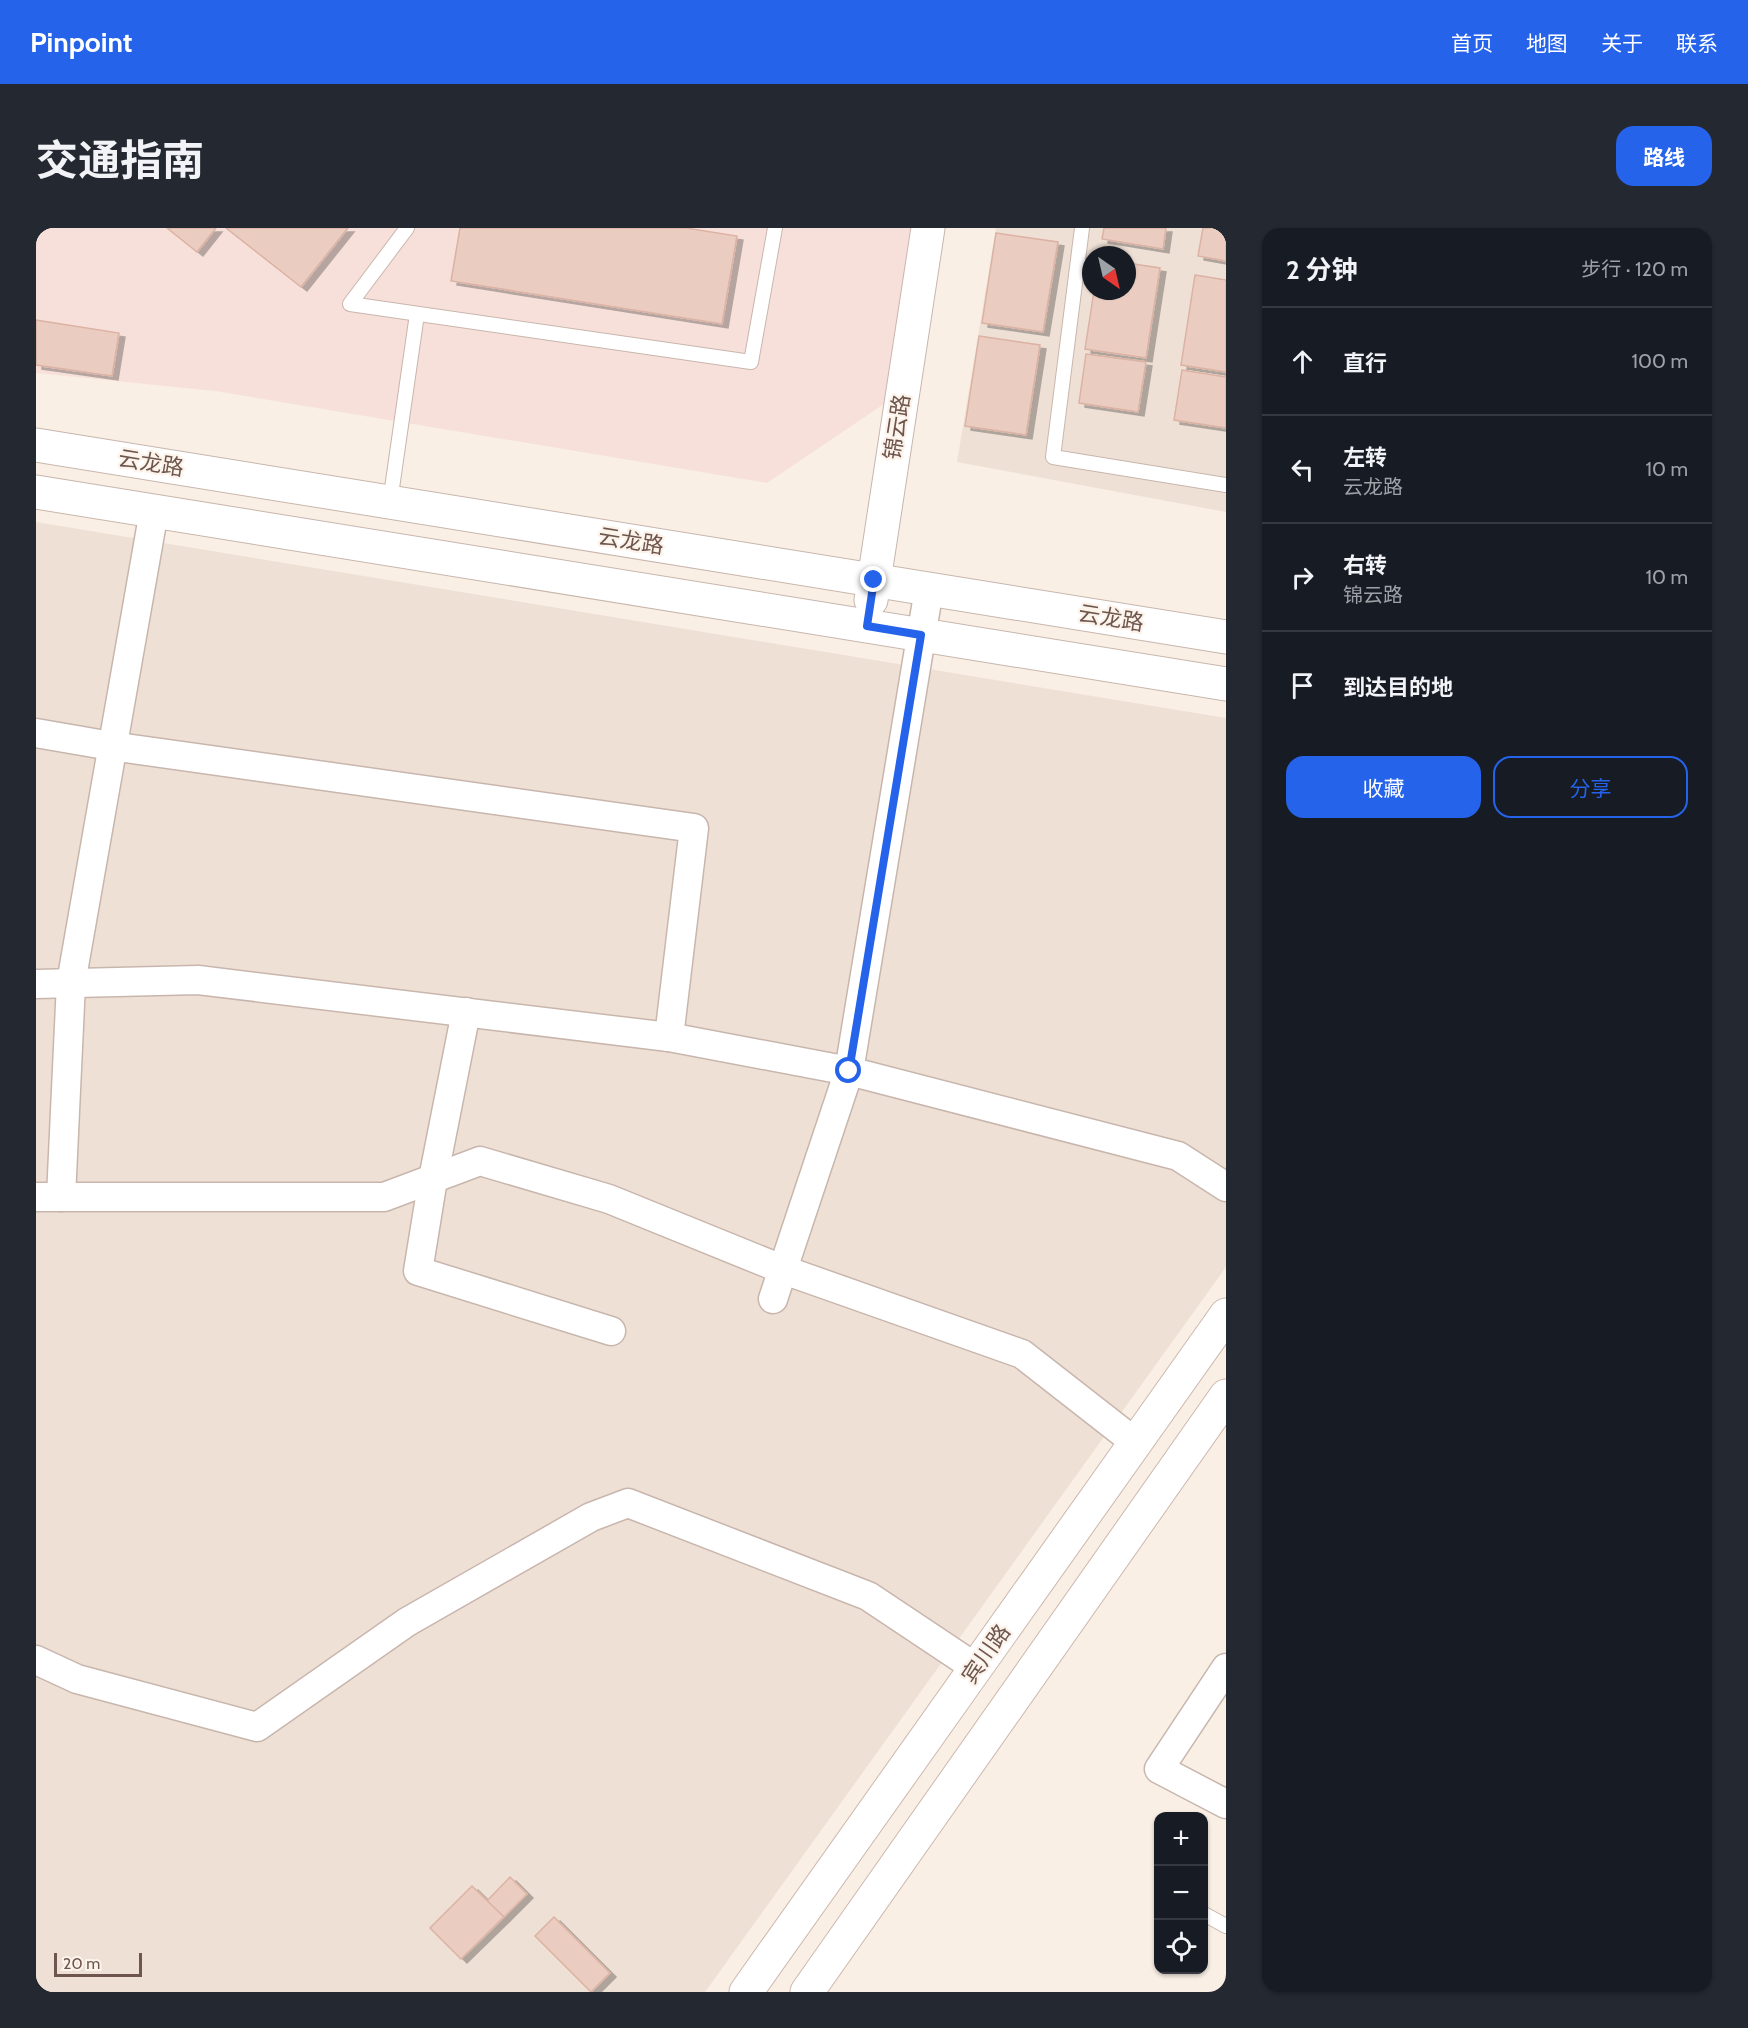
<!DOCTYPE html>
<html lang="zh">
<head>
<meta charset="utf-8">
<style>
	body { margin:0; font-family:Cabin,"Noto Sans SC",sans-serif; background:#242831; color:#f1f3f6 }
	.controls { position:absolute; right:18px; bottom:18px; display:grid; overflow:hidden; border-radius:12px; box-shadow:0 2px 4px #0004 }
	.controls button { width:54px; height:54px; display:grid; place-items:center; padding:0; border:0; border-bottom:2px solid #363941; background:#171b24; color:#f1f3f6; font:30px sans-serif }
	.compass { position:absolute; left:1046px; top:18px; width:54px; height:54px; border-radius:50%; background:#171b24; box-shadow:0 2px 4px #0004; rotate:146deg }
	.scale { position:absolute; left:18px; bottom:15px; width:88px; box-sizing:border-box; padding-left:6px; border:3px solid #6e564e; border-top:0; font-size:16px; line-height:21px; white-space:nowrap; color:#6e564e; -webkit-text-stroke:4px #fcf3eb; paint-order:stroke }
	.stop { position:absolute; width:18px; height:18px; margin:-14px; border:4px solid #2563eb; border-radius:50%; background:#fff }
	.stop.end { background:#2563eb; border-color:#fff; box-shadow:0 2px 6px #0008 }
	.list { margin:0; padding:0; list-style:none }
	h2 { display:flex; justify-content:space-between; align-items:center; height:78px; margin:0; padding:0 24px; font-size:26px }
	h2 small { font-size:20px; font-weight:400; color:#9ea1a6 }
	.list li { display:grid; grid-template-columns:39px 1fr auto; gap:18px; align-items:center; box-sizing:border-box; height:108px; padding:0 24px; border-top:2px solid #363941 }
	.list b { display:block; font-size:22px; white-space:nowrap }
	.list p { margin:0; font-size:20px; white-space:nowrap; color:#9ea1a6 }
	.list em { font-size:20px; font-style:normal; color:#9ea1a6 }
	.actions { display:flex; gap:12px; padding:18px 24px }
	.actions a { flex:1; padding:14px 0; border:2px solid #2563eb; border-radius:18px; text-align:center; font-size:21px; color:#2563eb }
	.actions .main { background:#2563eb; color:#fff }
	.icon { flex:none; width:33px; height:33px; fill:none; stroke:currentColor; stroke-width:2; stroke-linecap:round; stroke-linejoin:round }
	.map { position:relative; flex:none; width:1190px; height:1764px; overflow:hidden; border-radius:18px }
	header { display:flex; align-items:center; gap:36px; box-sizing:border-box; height:84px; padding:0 30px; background:#2563eb; color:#fff }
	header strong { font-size:28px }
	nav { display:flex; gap:33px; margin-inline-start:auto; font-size:21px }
	.intro { display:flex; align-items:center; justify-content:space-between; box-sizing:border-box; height:144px; padding:0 36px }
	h1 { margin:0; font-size:42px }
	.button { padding:15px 27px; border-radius:18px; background:#2563eb; color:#fff; font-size:21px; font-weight:700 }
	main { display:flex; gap:36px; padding:0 36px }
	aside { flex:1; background:#171b24; border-radius:18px; box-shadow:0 2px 4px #0004 }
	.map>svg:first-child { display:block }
</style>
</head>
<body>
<header>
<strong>Pinpoint</strong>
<nav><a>首页</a><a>地图</a><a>关于</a><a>联系</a></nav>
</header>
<div class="intro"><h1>交通指南</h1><a class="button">路线</a></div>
<main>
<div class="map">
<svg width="1190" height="1764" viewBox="0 0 1190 1764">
	<defs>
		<filter id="shadow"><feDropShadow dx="6" dy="4" stdDeviation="0" flood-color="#0004"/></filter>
	</defs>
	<rect width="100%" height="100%" fill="#f9efe5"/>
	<g fill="#efe0d5" fill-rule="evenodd">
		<path d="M960 0H1190V284L921 234ZM1055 27H1091V63H1055Z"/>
		<polygon points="0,294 1190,490 1190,1039 669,1764 0,1764"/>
	</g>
	<polygon fill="#f8e0da" points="0,0 876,0 848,176 731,255 179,163 0,145"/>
	<g fill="#eacdc0" stroke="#dbb2a3" stroke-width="1.5" filter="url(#shadow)">
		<polygon points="131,0 180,0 161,24"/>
		<polygon points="190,0 312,0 265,59"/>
		<polygon points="424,0 650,0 701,8 686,96 415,53"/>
		<polygon points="1068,0 1130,0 1127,21 1066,11"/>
		<polygon points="1167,0 1190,0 1190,33 1162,28"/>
		<polygon points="960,5 1022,14 1007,104 946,95"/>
		<polygon points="1091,35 1124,40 1110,130 1049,121 1058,63 1091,63"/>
		<polygon points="1159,47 1190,52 1190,144 1145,137"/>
		<polygon points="0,92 83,105 76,148 0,137"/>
		<polygon points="943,108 1004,117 990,207 929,198"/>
		<polygon points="1050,126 1110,134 1102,184 1043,175"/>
		<polygon points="1146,142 1190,149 1190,200 1138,192"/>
		<polygon points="474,1649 491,1666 468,1689 451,1673"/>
		<polygon points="436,1658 468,1689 425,1731 394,1700"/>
		<polygon points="518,1689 574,1745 555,1764 499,1708"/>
	</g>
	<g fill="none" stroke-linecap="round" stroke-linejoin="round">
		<defs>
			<g id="service">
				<polyline points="371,0 314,76 715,134 739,0"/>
				<polyline points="1046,0 1017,229 1190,257"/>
				<polyline points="354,274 381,86"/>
				<polyline points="1168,1686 1190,1698"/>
			</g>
			<g id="minor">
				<polyline points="0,505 75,518 658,600 633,809"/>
				<polyline points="0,756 162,752 633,809 813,843 1142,928 1190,959"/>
				<polyline points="430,784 397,951 382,1043 575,1103"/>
				<polyline points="0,969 348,969 444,933 573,971 748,1042 986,1126 1100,1215"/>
				<polyline points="25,969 35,755 118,283"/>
				<polyline points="737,1071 813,843 893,361"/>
				<polyline points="0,1432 41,1451 221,1499 371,1394 555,1289 592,1275 832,1368 940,1440"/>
				<polyline points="1190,1440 1123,1541 1190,1576"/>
			</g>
			<g id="tertiary">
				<polyline points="0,217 1190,409"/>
				<polyline points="0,264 1190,456"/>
				<polyline points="835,372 892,0"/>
			</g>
			<g id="secondary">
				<polyline points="710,1764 1190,1087"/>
				<polyline points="771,1764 1190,1168"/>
			</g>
		</defs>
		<use href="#service" stroke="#c8b6ad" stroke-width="16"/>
		<use href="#minor" stroke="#c8b6ad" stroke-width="31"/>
		<use href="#tertiary" stroke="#c8b6ad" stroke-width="35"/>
		<use href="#secondary" stroke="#cdb8ae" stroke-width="35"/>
		<use href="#service" stroke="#fff" stroke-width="14"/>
		<use href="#minor" stroke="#fff" stroke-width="28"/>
		<use href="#tertiary" stroke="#fff" stroke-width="33"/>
		<use href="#secondary" stroke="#fff" stroke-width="33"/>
	</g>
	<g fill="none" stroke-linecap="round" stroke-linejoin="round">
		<polyline stroke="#2563eb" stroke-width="8" points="813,843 885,407 831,398 838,352"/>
	</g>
	<g text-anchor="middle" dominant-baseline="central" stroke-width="4.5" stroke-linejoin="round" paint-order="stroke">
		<g font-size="22" fill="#6e564e" stroke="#fcf3eb">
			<text transform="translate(861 199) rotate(-81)">锦云路</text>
			<text transform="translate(115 235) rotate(9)">云龙路</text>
			<text transform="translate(595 313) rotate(9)">云龙路</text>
			<text transform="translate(1075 390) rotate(9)">云龙路</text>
			<text transform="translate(950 1426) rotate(-55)">宾川路</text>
		</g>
	</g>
</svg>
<div class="controls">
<button>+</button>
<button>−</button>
<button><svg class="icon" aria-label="locate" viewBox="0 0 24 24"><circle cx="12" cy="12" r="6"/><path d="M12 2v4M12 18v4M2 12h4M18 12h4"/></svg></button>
</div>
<svg class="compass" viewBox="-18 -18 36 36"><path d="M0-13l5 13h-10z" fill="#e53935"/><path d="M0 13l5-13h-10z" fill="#9ea1a6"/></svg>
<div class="scale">20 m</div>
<div class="stop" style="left:813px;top:843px"></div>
<div class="stop end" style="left:838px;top:352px"></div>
</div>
<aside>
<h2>2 分钟<small>步行 · 120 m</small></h2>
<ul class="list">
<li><svg class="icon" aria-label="ahead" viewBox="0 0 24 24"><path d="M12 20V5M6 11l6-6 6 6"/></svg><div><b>直行</b></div><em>100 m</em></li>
<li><svg class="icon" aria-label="left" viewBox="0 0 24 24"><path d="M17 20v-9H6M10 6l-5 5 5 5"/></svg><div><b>左转</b><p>云龙路</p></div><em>10 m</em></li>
<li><svg class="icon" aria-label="right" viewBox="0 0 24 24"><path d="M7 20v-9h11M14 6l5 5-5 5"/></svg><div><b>右转</b><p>锦云路</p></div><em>10 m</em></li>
<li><svg class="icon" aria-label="arrive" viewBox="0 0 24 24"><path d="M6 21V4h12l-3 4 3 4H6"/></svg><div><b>到达目的地</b></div></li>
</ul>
<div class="actions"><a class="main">收藏</a><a>分享</a></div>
</aside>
</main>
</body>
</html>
